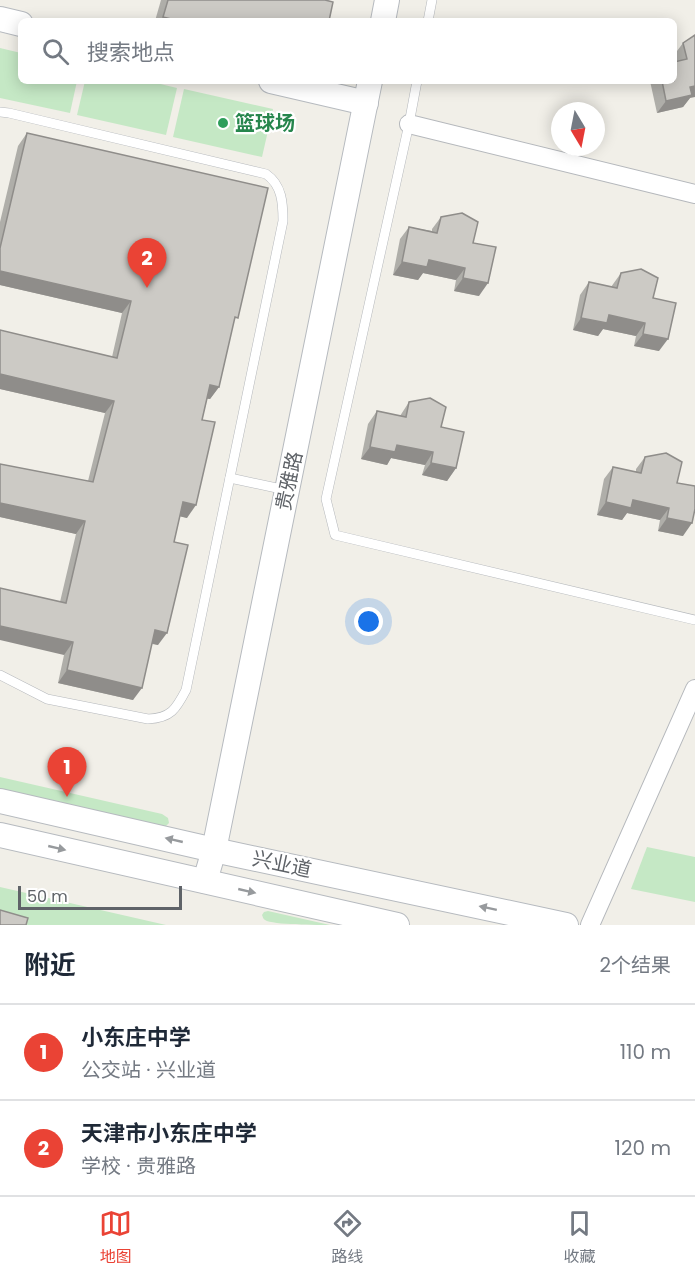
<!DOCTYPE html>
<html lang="zh">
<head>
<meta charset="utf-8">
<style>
	body { margin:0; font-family:Poppins,"Noto Sans SC",sans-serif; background:#f6f6f7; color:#1f2937 }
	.compass { position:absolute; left:551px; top:102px; width:54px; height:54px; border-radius:50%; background:#fff; box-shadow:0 3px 15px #0003; rotate:170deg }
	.scale { position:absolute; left:18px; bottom:15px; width:164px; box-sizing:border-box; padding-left:6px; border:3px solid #5f6368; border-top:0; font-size:16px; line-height:21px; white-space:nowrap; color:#5f6368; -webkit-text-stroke:4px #fff; paint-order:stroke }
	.you { position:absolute; left:369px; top:622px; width:21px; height:21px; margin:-15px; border:4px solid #fff; border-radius:50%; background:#1a73e8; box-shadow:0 0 0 9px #1a73e833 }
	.badge { display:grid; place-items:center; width:39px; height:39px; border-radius:50%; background:#ea4335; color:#fff; font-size:20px; font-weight:700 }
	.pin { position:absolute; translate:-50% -50px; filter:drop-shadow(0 2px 3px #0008) }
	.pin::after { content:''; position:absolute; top:32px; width:21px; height:18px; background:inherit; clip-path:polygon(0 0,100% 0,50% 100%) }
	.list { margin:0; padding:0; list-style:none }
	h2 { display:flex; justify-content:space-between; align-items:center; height:78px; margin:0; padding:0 24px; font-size:26px }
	h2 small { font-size:20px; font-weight:400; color:#747a83 }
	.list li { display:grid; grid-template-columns:39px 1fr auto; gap:18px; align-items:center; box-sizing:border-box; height:96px; padding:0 24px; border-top:2px solid #e0e1e3 }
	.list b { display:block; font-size:22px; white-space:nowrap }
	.list p { margin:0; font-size:20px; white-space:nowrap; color:#747a83 }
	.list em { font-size:20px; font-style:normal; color:#747a83 }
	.icon { flex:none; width:33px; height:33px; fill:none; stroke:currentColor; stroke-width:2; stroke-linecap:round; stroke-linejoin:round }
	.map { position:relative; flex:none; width:695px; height:925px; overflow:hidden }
	.search { position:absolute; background:#fff; box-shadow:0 3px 15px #0003; left:18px; right:18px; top:18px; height:66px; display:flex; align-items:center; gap:15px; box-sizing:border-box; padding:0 21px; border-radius:9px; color:#747a83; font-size:22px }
	.sheet { height:270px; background:#fff }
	nav { display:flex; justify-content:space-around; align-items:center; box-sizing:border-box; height:84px; border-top:2px solid #e0e1e3; background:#fff; font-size:16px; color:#747a83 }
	nav a { display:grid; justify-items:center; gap:3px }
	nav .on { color:#ea4335 }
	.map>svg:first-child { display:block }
</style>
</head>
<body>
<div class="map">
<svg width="695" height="925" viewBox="0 0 695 925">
	<rect width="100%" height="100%" fill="#f1efe8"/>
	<g fill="#c5e8c5">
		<polygon points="0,48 21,53 21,81 77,81 70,113 0,98"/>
		<polygon points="85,81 148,81 177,88 166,135 77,115"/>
		<polygon points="184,89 273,109 262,157 173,137"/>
		<polygon points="0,777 162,814 168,818 169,823 166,826 160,827 0,790"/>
		<polygon points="647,847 695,857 695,902 631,889"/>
		<polygon points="0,887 166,925 0,925"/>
		<path d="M268 911 330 925H331C318 925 273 925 265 920 263 919 263 917 262 915L264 912Z"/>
	</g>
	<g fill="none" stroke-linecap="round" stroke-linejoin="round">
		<defs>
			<g id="lane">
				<polyline points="428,21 432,0"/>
				<polyline points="417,81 409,124 326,499 335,535 695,620"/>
				<path d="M0 112 9 113 266 174C282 185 283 203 283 221L186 690C176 709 171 718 148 719L47 699 0 675"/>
				<polyline points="230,478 286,490"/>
			</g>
			<g id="street">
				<polyline points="409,124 695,194"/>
				<polyline points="590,925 695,689"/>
			</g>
			<g id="secondary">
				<polyline points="0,19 21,24"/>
				<polyline points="383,21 387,0"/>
				<polyline points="271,81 366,103"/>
				<polyline points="0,801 214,850 566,925"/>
				<polyline points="0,835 397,925"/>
				<polyline points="205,881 214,850 370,81"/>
			</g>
		</defs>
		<use href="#lane" stroke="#b5b8bc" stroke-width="10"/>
		<use href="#street" stroke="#b5b8bc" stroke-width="20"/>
		<use href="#secondary" stroke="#b6babf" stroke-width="26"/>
		<use href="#lane" stroke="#fff" stroke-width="9"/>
		<use href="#street" stroke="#fff" stroke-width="18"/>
		<use href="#secondary" stroke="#fff" stroke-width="24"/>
	</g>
	<g fill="#afaea9">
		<polygon points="161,0 325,0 329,21 155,21"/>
		<polygon points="695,35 690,98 683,107 657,113 650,81 674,81 675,61 674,55 683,43"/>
		<polygon points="27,133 233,324 219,387 210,399 207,399 202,420 187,518 180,516 174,542 158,645 152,644 133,700 58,683 64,655 60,602 76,534 0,517 0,464 88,481 105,413 0,389 0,330 112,357 122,313 0,285 0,222 18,146"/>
		<polygon points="441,217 473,243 479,296 454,291 456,280 423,273 418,280 393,275 400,239 409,227 432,231 432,229"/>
		<polygon points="621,273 653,298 659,351 634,346 636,336 603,329 598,336 573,330 580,295 589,282 611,287"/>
		<polygon points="409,402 441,427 456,468 447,481 422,475 425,465 391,458 387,465 361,459 368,424 377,411 400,416"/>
		<polygon points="645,457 677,483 683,536 658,531 660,520 627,513 622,520 597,515 604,479 613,467 636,472 636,469"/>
	</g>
	<g fill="#8f8d8a">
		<polygon points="163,17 179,21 161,21"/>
		<polygon points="695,86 695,97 690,98 683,107 657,113 666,101 690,87"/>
		<polygon points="429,260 465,268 456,280 423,273 418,280 393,275 402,262"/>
		<polygon points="0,271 131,301 122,313 0,285"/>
		<polygon points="463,278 488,283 479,296 454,291"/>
		<polygon points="609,315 645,323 636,336 603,329 598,336 573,330 581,318"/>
		<polygon points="643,334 668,339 659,351 634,346"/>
		<polygon points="0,374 114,401 105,413 0,389"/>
		<polygon points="210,385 219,387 210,399 201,397"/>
		<polygon points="397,445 433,452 425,465 391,458 387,465 361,459 370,447"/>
		<polygon points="431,463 456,468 447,481 422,475"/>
		<polygon points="633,500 669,508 660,520 627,513 622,520 597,515 606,502"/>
		<polygon points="183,502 196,505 187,518 174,515"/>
		<polygon points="0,503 85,521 76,534 0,517"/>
		<polygon points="667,518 692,523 683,536 658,531"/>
		<polygon points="0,626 73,642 64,655 0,640"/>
		<polygon points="155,630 167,633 158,645 146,642"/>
		<polygon points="67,670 142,688 133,700 58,683"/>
	</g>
	<g fill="#cccac5" stroke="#8f8d8a" stroke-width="1.5">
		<polygon points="168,0 325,0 333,2 329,21 179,21 163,17"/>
		<polygon points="695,35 695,86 690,87 692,95 666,101 662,81 674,81 674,62 687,59 683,43"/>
		<polygon points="27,133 268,188 238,318 235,317 219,387 210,385 202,420 215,422 196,505 183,502 174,542 188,545 167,633 155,630 142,688 67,670 73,642 0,626 0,588 66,603 85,521 0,503 0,464 93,482 114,401 0,374 0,330 117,358 131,301 0,271 0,248"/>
		<polygon points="462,213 478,222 473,243 496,247 488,283 463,278 465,268 429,260 427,267 402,262 409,227 437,233 441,217"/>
		<polygon points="641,269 658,278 653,298 676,303 668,339 643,334 645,323 609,315 607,323 581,318 589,282 617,288 621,273"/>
		<polygon points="430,398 446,407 441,427 464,432 456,468 431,463 433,452 397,445 395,452 370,447 377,411 406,417 409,402"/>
		<polygon points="666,453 682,462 677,483 695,486 695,509 692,523 667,518 669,508 633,500 631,508 606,502 613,467 641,473 645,457"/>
		<polygon points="0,910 28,918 26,925 0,925"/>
	</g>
	<defs><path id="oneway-solid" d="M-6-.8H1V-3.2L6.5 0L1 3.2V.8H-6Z" transform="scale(1.5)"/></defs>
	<g fill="#979a9d">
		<use href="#oneway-solid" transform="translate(174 840) rotate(-167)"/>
		<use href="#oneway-solid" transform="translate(57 848) rotate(13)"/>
		<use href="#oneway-solid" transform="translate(247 891) rotate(13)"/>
		<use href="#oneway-solid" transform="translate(488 908) rotate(-168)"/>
	</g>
	<circle fill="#2e9e5b" stroke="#fff" stroke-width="2" cx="223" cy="123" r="6"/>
	<g text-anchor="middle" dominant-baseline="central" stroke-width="4.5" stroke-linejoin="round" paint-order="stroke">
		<g font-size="20" font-weight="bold" fill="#27864d" stroke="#fff" text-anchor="start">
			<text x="235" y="123">篮球场</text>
		</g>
		<g font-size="20" fill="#5f6368" stroke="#fff">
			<text transform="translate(289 481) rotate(-78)">贵雅路</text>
			<text transform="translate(282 864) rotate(12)">兴业道</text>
		</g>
	</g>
</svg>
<svg class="compass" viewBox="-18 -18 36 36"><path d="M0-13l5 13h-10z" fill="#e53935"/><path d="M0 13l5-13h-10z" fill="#747a83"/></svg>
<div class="scale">50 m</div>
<div class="you"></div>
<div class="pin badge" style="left:67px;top:797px">1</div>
<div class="pin badge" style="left:147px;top:288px">2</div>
<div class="search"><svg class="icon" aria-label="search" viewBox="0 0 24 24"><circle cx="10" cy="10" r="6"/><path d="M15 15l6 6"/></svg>搜索地点</div>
</div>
<section class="sheet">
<h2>附近<small>2个结果</small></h2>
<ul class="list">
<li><span class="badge">1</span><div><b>小东庄中学</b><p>公交站 · 兴业道</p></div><em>110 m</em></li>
<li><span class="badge">2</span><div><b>天津市小东庄中学</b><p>学校 · 贵雅路</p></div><em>120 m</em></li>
</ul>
</section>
<nav>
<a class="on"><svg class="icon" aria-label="map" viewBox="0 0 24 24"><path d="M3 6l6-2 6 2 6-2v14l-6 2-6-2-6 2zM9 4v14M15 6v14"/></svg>地图</a>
<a><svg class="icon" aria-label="directions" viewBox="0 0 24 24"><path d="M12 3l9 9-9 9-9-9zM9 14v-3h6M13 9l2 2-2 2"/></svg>路线</a>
<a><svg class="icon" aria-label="saved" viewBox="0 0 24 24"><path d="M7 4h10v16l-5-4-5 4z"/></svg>收藏</a>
</nav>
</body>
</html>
